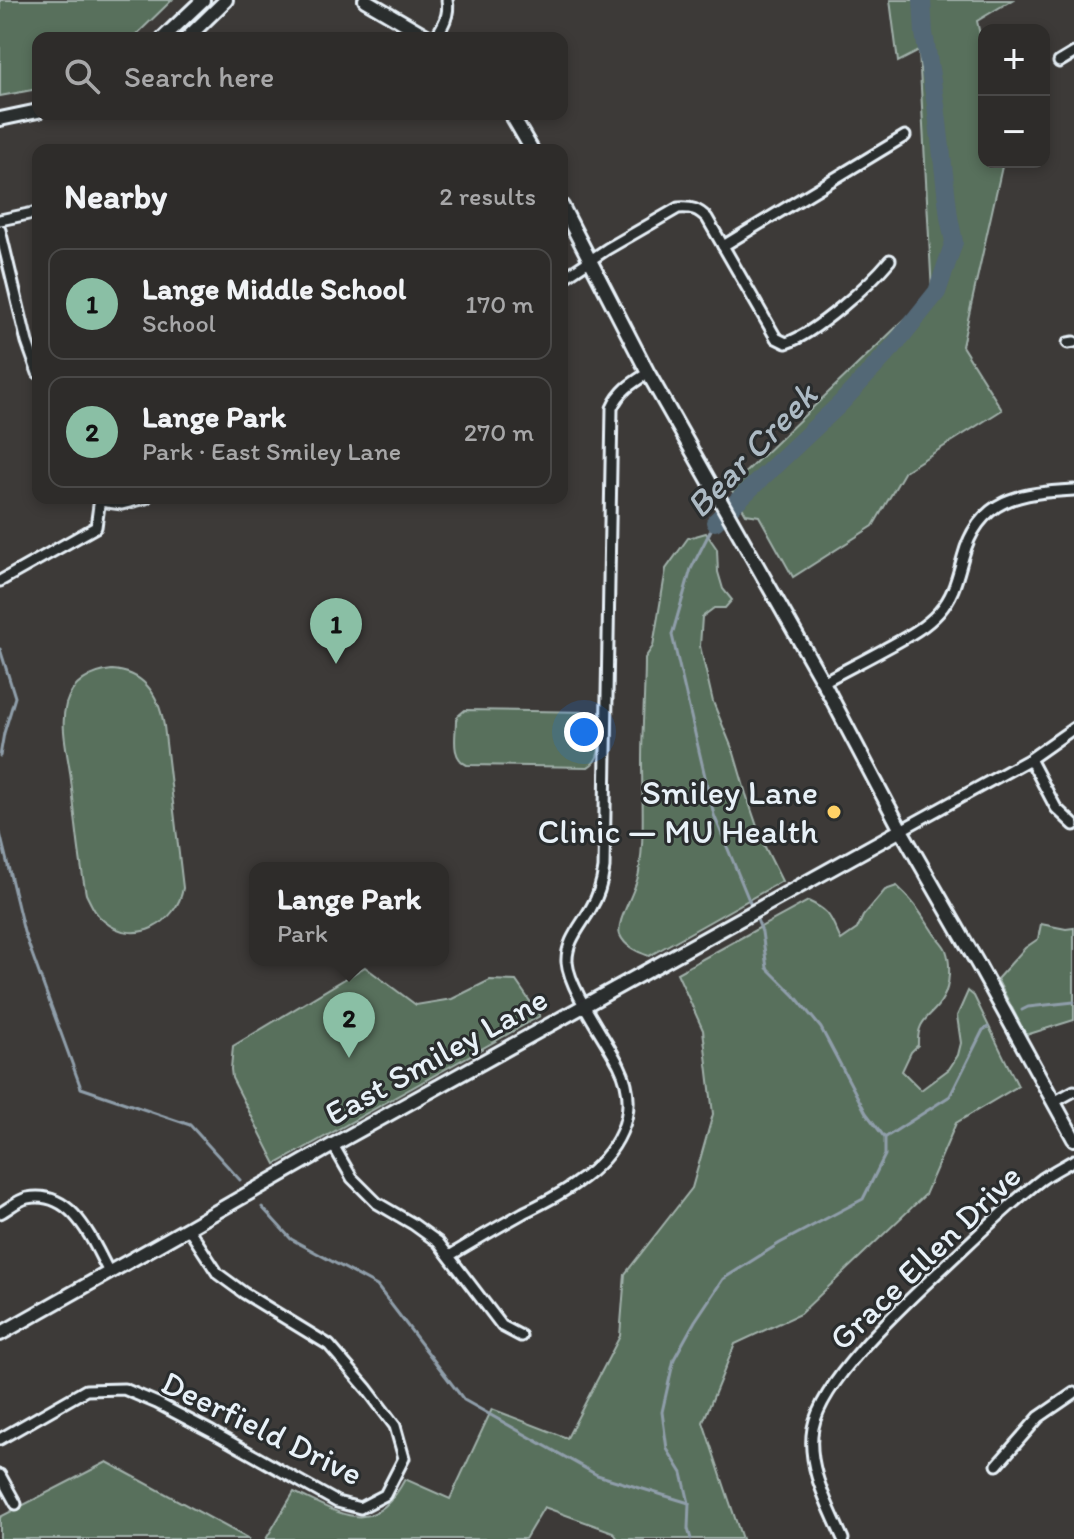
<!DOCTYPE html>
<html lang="en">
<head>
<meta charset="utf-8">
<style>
	body { margin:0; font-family:Itim,sans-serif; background:#3a3836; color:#f1f3f6 }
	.controls { position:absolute; right:24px; top:24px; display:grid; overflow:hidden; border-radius:16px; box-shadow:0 4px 12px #0003 }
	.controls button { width:72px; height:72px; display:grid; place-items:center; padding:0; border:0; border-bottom:2px solid #494847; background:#2e2c2a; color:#f1f3f6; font:40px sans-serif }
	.you { position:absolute; left:584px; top:732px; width:28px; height:28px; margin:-20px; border:6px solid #fff; border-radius:50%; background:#1a73e8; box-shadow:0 0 0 12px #1a73e833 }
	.badge { display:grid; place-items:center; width:52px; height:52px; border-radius:50%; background:#8abfa5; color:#111; font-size:26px; font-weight:700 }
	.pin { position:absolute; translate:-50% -66px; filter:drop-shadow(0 2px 4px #0008) }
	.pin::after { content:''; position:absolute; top:42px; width:28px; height:24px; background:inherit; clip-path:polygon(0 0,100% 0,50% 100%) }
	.popup { position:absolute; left:249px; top:862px; width:200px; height:104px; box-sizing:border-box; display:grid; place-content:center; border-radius:16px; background:#2e2c2a; filter:drop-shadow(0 2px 6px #0005); font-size:26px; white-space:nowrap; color:#a7a7a8 }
	.popup b { font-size:30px; color:#f1f3f6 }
	.popup::after { content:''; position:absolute; left:50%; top:100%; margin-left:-16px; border:16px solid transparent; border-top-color:#2e2c2a }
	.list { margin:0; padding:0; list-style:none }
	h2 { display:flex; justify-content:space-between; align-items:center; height:104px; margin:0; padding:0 32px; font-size:34px }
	h2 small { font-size:26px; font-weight:400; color:#a7a7a8 }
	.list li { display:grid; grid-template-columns:52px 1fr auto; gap:24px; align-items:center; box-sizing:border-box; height:112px; margin:0 16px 16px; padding:0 16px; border:2px solid #494847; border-radius:16px }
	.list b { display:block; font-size:30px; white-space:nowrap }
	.list p { margin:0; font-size:26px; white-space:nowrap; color:#a7a7a8 }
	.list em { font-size:26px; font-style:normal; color:#a7a7a8 }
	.icon { flex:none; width:44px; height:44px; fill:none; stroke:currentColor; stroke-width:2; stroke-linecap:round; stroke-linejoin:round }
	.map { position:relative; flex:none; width:1074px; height:1539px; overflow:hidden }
	.search { position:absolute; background:#2e2c2a; box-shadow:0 4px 12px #0003; left:32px; top:32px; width:536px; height:88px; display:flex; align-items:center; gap:20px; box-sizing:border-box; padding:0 28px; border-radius:16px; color:#a7a7a8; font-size:30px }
	.panel { position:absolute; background:#2e2c2a; box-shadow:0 4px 12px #0003; left:32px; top:144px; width:536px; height:360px; border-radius:16px }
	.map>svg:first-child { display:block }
</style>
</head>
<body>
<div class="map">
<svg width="1074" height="1539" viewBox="0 0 1074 1539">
	<rect width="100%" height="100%" fill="#3d3a38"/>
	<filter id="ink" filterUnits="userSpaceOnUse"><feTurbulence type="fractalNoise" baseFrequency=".0125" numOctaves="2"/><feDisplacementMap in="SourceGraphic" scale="16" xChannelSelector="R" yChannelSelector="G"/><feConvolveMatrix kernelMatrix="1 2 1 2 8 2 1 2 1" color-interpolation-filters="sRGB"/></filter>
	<g filter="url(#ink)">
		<g fill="#596f5c" stroke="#a0b0aa" stroke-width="2">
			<polygon points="0,0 172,0 133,38 38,38 38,89 0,96"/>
			<polygon points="890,0 1012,0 977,21 984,53 984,162 1003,162 962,346 1002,410 905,471 873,526 793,577 759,516 746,514 730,487 932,293 919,51 898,62"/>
			<path d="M706 533 717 549 718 572 723 589 732 600 725 608H714L702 617 700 646 713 702 734 753 746 794 762 841 782 881 649 956C638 952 625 947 620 935 615 922 637 890 639 872 645 836 642 799 642 762 642 727 645 693 645 658L653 646 666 569 688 538Z"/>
			<path d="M112 670C145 672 159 695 164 726L183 888C177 924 134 947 104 921 95 914 91 904 86 894 78 854 75 812 70 772 67 751 60 725 66 704 72 683 91 672 112 670Z"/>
			<path d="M465 710 590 712 598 719 600 723C599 739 603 759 588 767L467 765C450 757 456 736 456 720L458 716Z"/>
			<path d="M897 886C913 900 923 917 935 935 938 939 944 945 946 950 951 963 950 986 943 998 932 1019 917 1016 918 1045L911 1052 902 1071 921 1090 949 1069 958 1055 961 1043 957 1016 968 991 974 996 1018 1086 956 1123 925 1195 800 1314 735 1344 703 1422 742 1539H618L613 1532 544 1507 525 1539H266L294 1492C342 1514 373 1539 405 1479L450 1499 492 1409 567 1438 620 1336 625 1274 692 1188 713 1114 703 1030 677 973 808 901C832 912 830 918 841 940L857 929 863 916 885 890Z"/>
			<polygon points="1041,924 1066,929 1074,928 1074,1020 1026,1035 997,979 1025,948 1038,939"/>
			<polygon points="365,967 416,1005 452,999 490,980 516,981 540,1016 276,1164 232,1078 231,1069 233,1046"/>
			<polygon points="107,1462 249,1539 0,1539 0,1517"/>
		</g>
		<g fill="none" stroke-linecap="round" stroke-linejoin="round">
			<g stroke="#8f9eaa" stroke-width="3">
				<polyline points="715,522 691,569 672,635 714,815 753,910"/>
				<polyline points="0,649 15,697 4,733 0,756"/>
				<polyline points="0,833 24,932 81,1088 190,1125 240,1180"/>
				<polyline points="1022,1010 1028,1007 1074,1002"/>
				<polyline points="886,1137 950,1096 983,1030 988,1027"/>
				<polyline points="262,1207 291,1239 377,1286 464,1400 597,1475 689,1503"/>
				<polyline points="691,1539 688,1529 689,1503 682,1473 667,1449 662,1412 674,1359 695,1321 723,1279 780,1243 863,1199 885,1155 885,1138 866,1113 821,1028 795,996 767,968 762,932 756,917"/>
			</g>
			<polyline stroke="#536776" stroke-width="18" points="715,522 840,404 892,348 937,292 954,242 949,217 936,105 924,33 922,0"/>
			<defs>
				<g id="street">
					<path d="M435 38C443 26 450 15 447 0"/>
					<polyline points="1059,62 1074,53"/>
					<polyline points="0,220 38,212"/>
					<polyline points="0,230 27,342 38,373"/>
					<polyline points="723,246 905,136"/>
					<path d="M562 279 607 249 678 208C692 207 698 209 707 218L776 338 786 343C815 334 870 284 890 260"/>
					<polyline points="1068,343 1074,342"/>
					<polyline points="100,501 122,504 146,498"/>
					<polyline points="0,581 96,527 100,498"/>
					<path d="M823 682C843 671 863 661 883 650 903 639 924 629 939 612 954 595 957 578 963 557 979 497 1021 493 1074 490"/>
					<polyline points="1030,759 1056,808 1074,825"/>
					<polyline points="901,830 1030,759 1074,728"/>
					<polyline points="1054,1102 1074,1091"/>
					<polyline points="333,1145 352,1178 377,1203 413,1224 438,1242 502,1326 521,1336"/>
					<path d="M0 1213C8 1209 18 1200 27 1198 73 1189 92 1241 109 1272"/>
					<path d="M449 1256C474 1241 498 1227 523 1213 541 1204 560 1195 576 1183 616 1156 643 1113 619 1065 606 1039 569 989 567 962 566 941 581 926 591 908 599 895 602 883 604 868L612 408C620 390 632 383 648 373"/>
					<polyline points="0,1439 86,1390 124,1389 157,1403 212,1432 337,1502 360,1508 385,1495 404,1458 395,1426 367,1389 329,1345 244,1293 218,1274 188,1228"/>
					<polyline points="997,1465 1039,1417 1074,1393"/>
					<polyline points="0,1475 16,1504"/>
					<path d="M843 1539C828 1505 806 1466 813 1428 822 1378 909 1300 947 1264 978 1235 1008 1205 1042 1179 1052 1172 1064 1166 1074 1160"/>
				</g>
				<g id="secondary">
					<polyline points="365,0 430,38"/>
					<polyline points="163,38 203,0"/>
					<polyline points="187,38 226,0"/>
					<polyline points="511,114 532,150"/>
					<polyline points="0,119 38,111"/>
					<polyline points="562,206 648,373 823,682 901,830 979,966 1074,1139"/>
					<polyline points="0,1334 188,1228 333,1145 901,830"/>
				</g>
			</defs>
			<use href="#street" stroke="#e8f1f8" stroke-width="15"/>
			<use href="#secondary" stroke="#e8f1f8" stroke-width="18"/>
			<use href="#street" stroke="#2a2d2e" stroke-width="9"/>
			<use href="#secondary" stroke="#2a2d2e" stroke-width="12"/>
		</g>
	</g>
	<circle fill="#ffd166" stroke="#2a2d2e" stroke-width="3" cx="834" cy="812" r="8"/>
	<g text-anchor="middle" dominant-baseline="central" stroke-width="6" stroke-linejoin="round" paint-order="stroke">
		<g font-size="34" fill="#e8f1f8" stroke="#2a2d2e" text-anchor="end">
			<text x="818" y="792">Smiley Lane<tspan x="818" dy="39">Clinic — MU Health</tspan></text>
		</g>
		<g font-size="34" fill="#e8f1f8" stroke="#2a2d2e">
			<text transform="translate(436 1056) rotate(-29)">East Smiley Lane</text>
			<text transform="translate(925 1257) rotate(-44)">Grace Ellen Drive</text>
			<text transform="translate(262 1428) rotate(26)">Deerfield Drive</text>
		</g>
		<g font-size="36" font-style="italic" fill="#acbac4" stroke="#2a2d2e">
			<text transform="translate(751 450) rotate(-46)">Bear Creek</text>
		</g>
	</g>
</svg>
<div class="controls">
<button>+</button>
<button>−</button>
</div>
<div class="you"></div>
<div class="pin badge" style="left:336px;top:664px">1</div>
<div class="pin badge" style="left:349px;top:1058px">2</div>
<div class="popup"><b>Lange Park</b>Park</div>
<div class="search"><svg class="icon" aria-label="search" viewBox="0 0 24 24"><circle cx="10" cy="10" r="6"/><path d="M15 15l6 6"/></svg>Search here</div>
<section class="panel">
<h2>Nearby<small>2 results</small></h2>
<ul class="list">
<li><span class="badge">1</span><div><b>Lange Middle School</b><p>School</p></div><em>170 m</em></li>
<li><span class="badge">2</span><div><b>Lange Park</b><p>Park · East Smiley Lane</p></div><em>270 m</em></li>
</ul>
</section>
</div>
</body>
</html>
